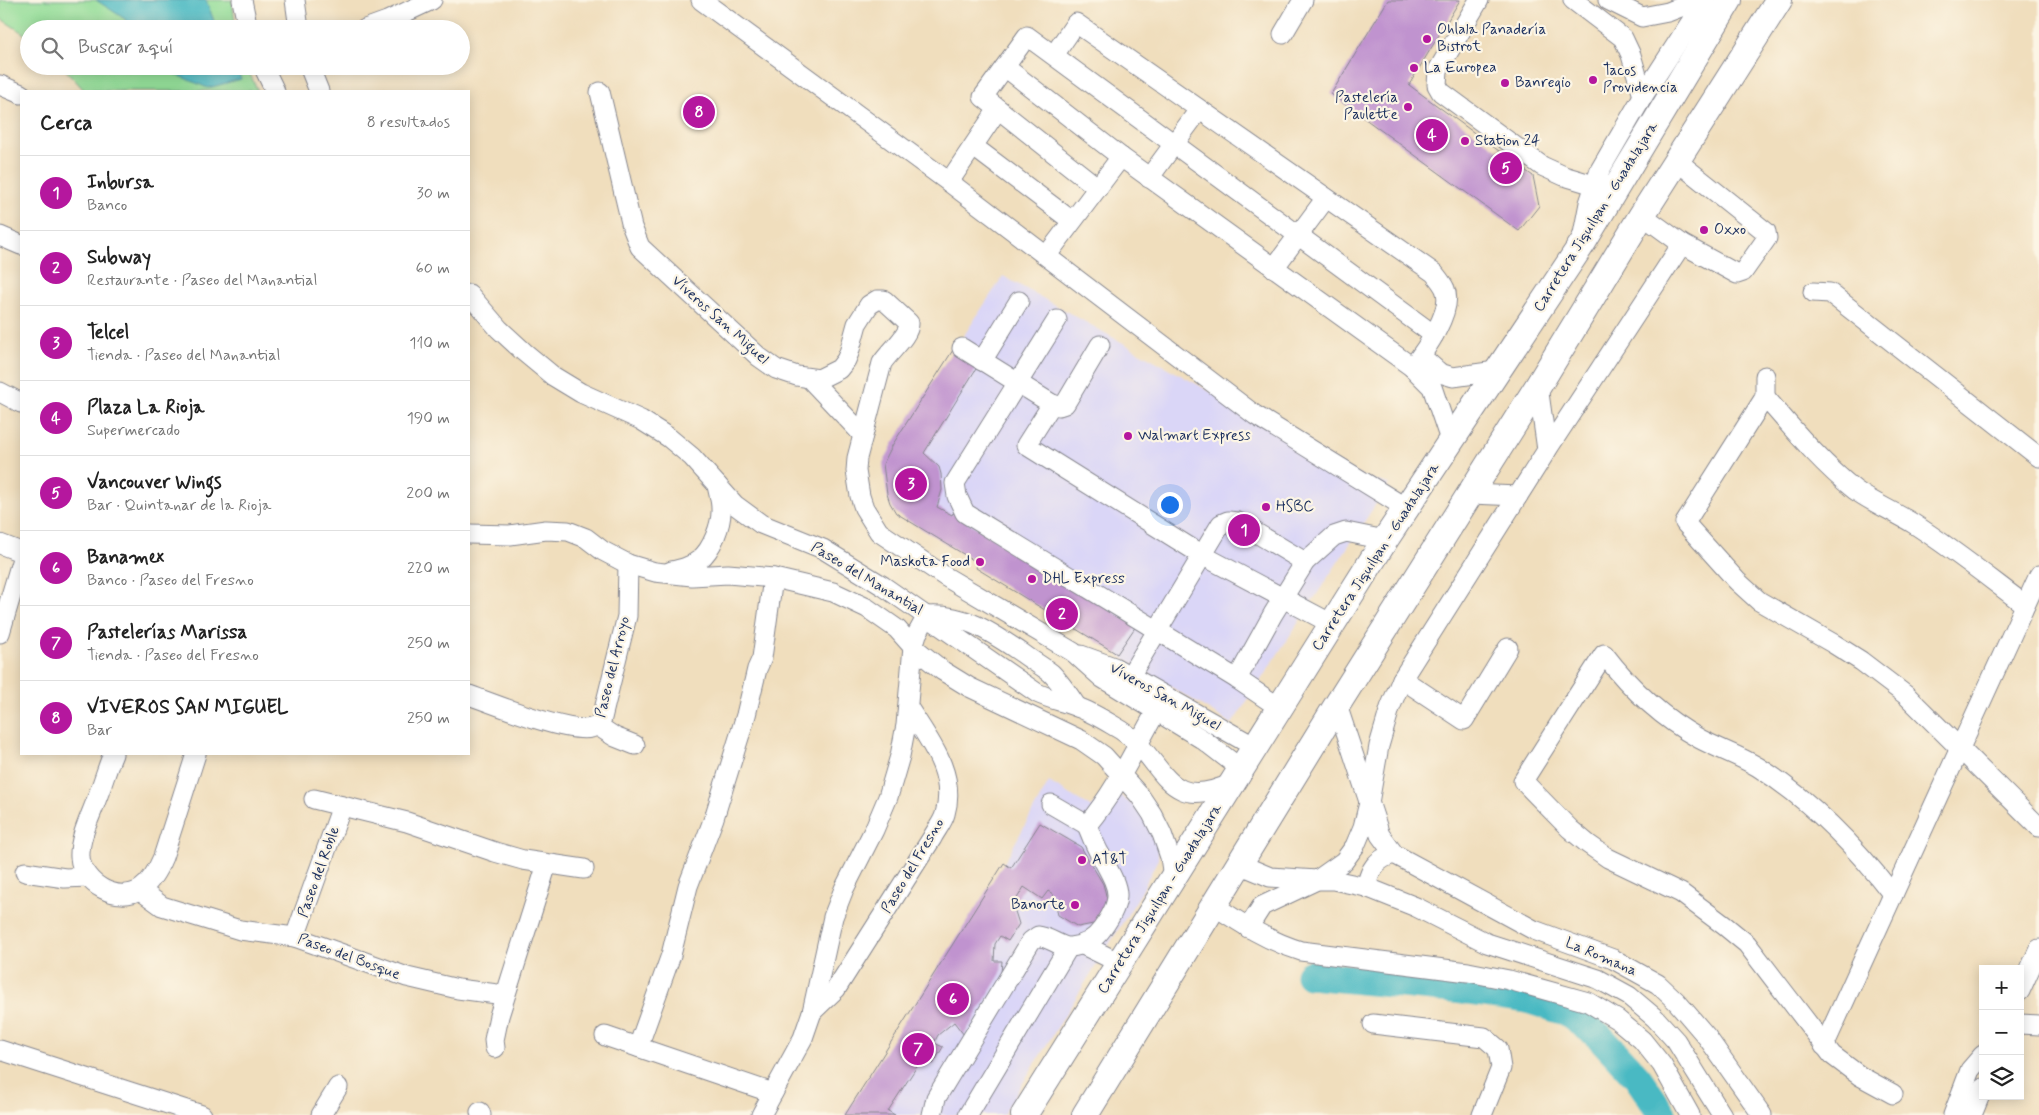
<!DOCTYPE html>
<html lang="es">
<head>
<meta charset="utf-8">
<style>
	body { margin:0; font-family:Mynerve,sans-serif; background:#f2f2f2; color:#222 }
	.controls { position:absolute; right:15px; bottom:15px; display:grid; overflow:hidden; border-radius:0px; box-shadow:0 2px 12px #0003 }
	.controls button { width:45px; height:45px; display:grid; place-items:center; padding:0; border:0; border-bottom:1px solid #e0e0e0; background:#fff; color:#222; font:25px sans-serif }
	.you { position:absolute; left:1169px; top:504px; width:18px; height:18px; margin:-12px; border:4px solid #fff; border-radius:50%; background:#1a73e8; box-shadow:0 0 0 8px #1a73e833 }
	.badge { display:grid; place-items:center; width:32px; height:32px; border-radius:50%; background:#b5179e; color:#fff; font-size:16px; font-weight:700 }
	.pin { position:absolute; translate:-50% -50%; border:2px solid #fff; box-shadow:0 1px 5px #0006 }
	.list { margin:0; padding:0; list-style:none }
	h2 { display:flex; justify-content:space-between; align-items:center; height:65px; margin:0; padding:0 20px; font-size:21px }
	h2 small { font-size:16px; font-weight:400; color:#767676 }
	.list li { display:grid; grid-template-columns:32px 1fr auto; gap:15px; align-items:center; box-sizing:border-box; height:75px; padding:0 20px; border-top:1px solid #e0e0e0 }
	.list b { display:block; font-size:19px; white-space:nowrap }
	.list p { margin:0; font-size:16px; white-space:nowrap; color:#767676 }
	.list em { font-size:16px; font-style:normal; color:#767676 }
	.icon { flex:none; width:28px; height:28px; fill:none; stroke:currentColor; stroke-width:2; stroke-linecap:round; stroke-linejoin:round }
	.map { position:relative; flex:none; width:2039px; height:1115px; overflow:hidden }
	.search { position:absolute; background:#fff; box-shadow:0 2px 12px #0003; left:20px; top:20px; width:450px; height:55px; display:flex; align-items:center; gap:12px; box-sizing:border-box; padding:0 18px; border-radius:28px; color:#767676; font-size:19px }
	.panel { position:absolute; background:#fff; box-shadow:0 2px 12px #0003; left:20px; top:90px; width:450px; height:665px; border-radius:0px }
	.map>svg:first-child { display:block }
</style>
</head>
<body>
<div class="map">
<svg width="2039" height="1115" viewBox="0 0 2039 1115">
	<rect width="100%" height="100%" fill="#fcf5e5"/>
	<filter id="ink" filterUnits="userSpaceOnUse"><feTurbulence type="fractalNoise" baseFrequency=".02" numOctaves="2"/><feDisplacementMap in="SourceGraphic" scale="10" xChannelSelector="R" yChannelSelector="G"/><feConvolveMatrix kernelMatrix="1 2 1 2 8 2 1 2 1" color-interpolation-filters="sRGB"/></filter>
	<filter id="wash" filterUnits="userSpaceOnUse"><feTurbulence type="fractalNoise" baseFrequency=".0096" numOctaves="4" result="noise"/><feDisplacementMap in="SourceGraphic" scale="20" xChannelSelector="R" yChannelSelector="G"/><feGaussianBlur stdDeviation="1.12" result="paint"/><feColorMatrix in="noise" values="0 0 0 0 0 0 0 0 0 0 0 0 0 0 0 0 0 1.4 0 .05"/><feComposite in="paint" operator="in"/></filter>
	<g filter="url(#wash)">
		<rect width="100%" height="100%" fill="#f0debd"/>
		<g fill="#dad6f7">
			<polygon points="1003,276 1365,478 1389,484 1232,724 976,568 978,563 896,513 890,503 887,494 883,464 893,444"/>
			<polygon points="1049,782 1092,808 1107,786 1137,808 1154,830 1159,844 1158,859 1141,893 1003,1115 845,1115 1004,863"/>
		</g>
		<g fill="#93dd98" stroke="#57867b">
			<polygon points="0,0 232,0 236,29 29,29 29,37 0,18"/>
			<polygon points="62,66 246,66 258,91 85,91"/>
		</g>
		<g fill="#4ab9c3" stroke="#327490">
			<polygon points="96,0 206,0 217,29 131,29 125,19"/>
			<polygon points="156,66 235,66 241,79 208,88"/>
		</g>
		<g fill="none" stroke-linecap="round" stroke-linejoin="round">
			<polyline stroke="#4ab9c3" stroke-width="29" points="1310,975 1453,989 1527,999 1568,1012 1599,1036 1638,1078 1663,1115"/>
		</g>
		<g id="blocks">
			<g fill="#c093cf">
				<polygon points="1388,0 1460,0 1409,85 1533,176 1539,206 1519,231 1331,94"/>
				<polygon points="953,350 979,364 924,453 939,467 941,474 942,490 937,507 952,515 953,513 1136,626 1117,654 976,568 978,563 896,513 890,503 887,494 883,464 893,444"/>
				<polygon points="1040,823 1081,847 1103,884 1108,903 1098,923 1078,927 1058,915 1053,894 1048,891 1042,899 1024,887 1013,905 1019,924 1008,941 1000,936 995,944 994,961 1002,961 1001,973 964,1035 954,1022 938,1035 934,1043 943,1047 933,1064 923,1057 888,1111 895,1115 845,1115 1004,863 1011,868"/>
			</g>
		</g>
	</g>
	<g filter="url(#ink)">
		<use href="#blocks" fill-opacity="0" stroke="#86868e" stroke-width="1"/>
		<g fill="none" stroke-linecap="round" stroke-linejoin="round">
			<defs>
				<g id="minor">
					<polyline points="242,0 248,29"/>
					<polyline points="295,0 299,29"/>
					<polyline points="701,0 949,182 1255,415 1406,508"/>
					<polyline points="1479,0 1438,70 1437,85 1441,92 1542,166 1564,176 1614,191"/>
					<polyline points="1573,0 1623,38 1631,55 1643,96"/>
					<polyline points="1608,0 1642,17 1668,12 1699,0"/>
					<polyline points="365,29 387,21 432,0"/>
					<polyline points="1283,34 1303,0"/>
					<path d="M1054 55 1076 23 1434 273C1438 278 1443 284 1445 289 1454 310 1425 351 1412 367"/>
					<polyline points="263,66 275,91"/>
					<polyline points="309,66 319,91"/>
					<polyline points="1005,67 1121,157 1412,367 1432,387 1450,440"/>
					<polyline points="0,85 21,94"/>
					<path d="M600 92 632 227 640 247 759 357 776 369 797 376 819 379 839 369 846 360 849 353 857 324 869 305 877 300H884L909 323C910 335 889 352 882 363L857 458 856 471 860 496 864 508 879 532 946 577 1073 652 1102 678 1202 739 1241 769"/>
					<polyline points="974,147 1072,221"/>
					<polyline points="1677,161 1766,232 1767,238 1743,272 1737,274 1682,244"/>
					<polyline points="1149,178 1199,110"/>
					<polyline points="949,182 998,109"/>
					<polyline points="1098,188 983,97 1027,36 1434,335"/>
					<polyline points="1583,234 1589,203 1600,170 1643,96 1705,0"/>
					<polyline points="0,236 21,245"/>
					<polyline points="1047,255 1121,157"/>
					<polyline points="1274,268 1326,198"/>
					<polyline points="1813,292 1830,293 2039,457"/>
					<path d="M469 294 499 329 524 352 553 376 581 393 641 420 668 437 692 457 735 505 761 524 823 549 883 586 1037 693C1050 699 1064 702 1077 707 1092 712 1107 722 1121 730 1166 759 1163 815 1232 783"/>
					<polyline points="1057,320 955,483 957,496 965,513 1237,679 1280,708"/>
					<polyline points="962,348 1052,404 1026,445 1202,555 1332,624"/>
					<polyline points="1421,356 1440,373 1453,377 1496,371"/>
					<polyline points="982,361 1019,301"/>
					<polyline points="1765,376 1765,397"/>
					<polyline points="809,378 863,435"/>
					<polyline points="1538,386 1547,450"/>
					<polyline points="0,392 21,403"/>
					<polyline points="1052,404 1059,406 1065,404 1100,345"/>
					<polyline points="1471,494 1518,496"/>
					<polyline points="469,534 510,535 546,530 568,531 586,538 603,551 628,564 655,572 692,576 728,574 774,578 833,592 867,608 897,629 913,647 943,671 969,687 1081,740 1104,756 1140,796 1152,814 1162,834 1170,857 1173,877"/>
					<polyline points="0,544 21,552"/>
					<path d="M671 571C681 569 690 567 699 560 712 550 722 524 721 508 721 500 718 492 717 485"/>
					<path d="M2025 605C1989 578 1953 549 1914 524 1895 512 1873 503 1855 490 1821 463 1793 429 1765 397L1685 523 1737 581 1759 601 1834 644 1861 661 1907 696 2039 827"/>
					<polyline points="0,633 21,562"/>
					<polyline points="1081,655 1114,667 1255,747"/>
					<polyline points="1130,676 1221,524 1228,521 1238,522 1305,562"/>
					<polyline points="1237,679 1273,614 1305,562 1334,536 1346,532 1385,540"/>
					<polyline points="1402,679 1464,720 1508,648"/>
					<path d="M469 695C494 704 568 734 591 728 598 726 599 724 602 718L627 616 628 564"/>
					<polyline points="1337,705 1380,835 1394,854 1534,930 1613,959 1658,984 1677,1002 1707,1037 1762,1115"/>
					<polyline points="598,726 615,737 635,745"/>
					<path d="M113 754C107 768 103 783 97 798 91 816 79 837 80 857 82 884 118 904 141 889 152 881 158 869 163 857L196 754"/>
					<polyline points="314,799 407,822 495,852 523,860 584,869"/>
					<polyline points="1051,804 1087,825"/>
					<polyline points="1239,864 1270,877 1317,880 1344,861 1355,846 1363,827 1369,803 1379,746 1390,708 1402,679 1547,450 1682,244 1642,215"/>
					<polyline points="25,872 65,878 87,877"/>
					<path d="M1366 887C1370 869 1376 859 1394 854"/>
					<polyline points="140,890 162,906 240,930 295,937 407,977 458,989 505,995"/>
					<path d="M1213 905C1242 924 1268 941 1301 951L1468 972 1509 980 1588 1002 1618 1020 1642 1040 1662 1065 1690 1115"/>
					<polyline points="1248,928 1262,906 1317,880 1333,880 1366,887 1416,907 1487,943 1598,979 1629,996 1655,1018 1676,1041 1722,1115"/>
					<polyline points="295,937 342,806"/>
					<polyline points="1083,945 1120,963"/>
					<polyline points="2020,991 2039,949"/>
					<path d="M812 1012 836 989 932 838C936 830 943 822 945 814 957 773 928 739 908 707"/>
					<polyline points="1373,1024 1484,1037 1498,1049 1501,1068 1482,1115"/>
					<polyline points="2020,1024 2039,1025"/>
					<polyline points="605,1036 773,1093"/>
					<polyline points="1824,1046 2039,575"/>
					<polyline points="638,1047 671,955 688,886 714,818 746,715 757,669 762,658 773,578"/>
					<polyline points="495,1048 494,1040 499,1016 547,864"/>
					<polyline points="0,1050 202,1115"/>
					<path d="M1893 1094 1860 1076 1832 1055 1747 944 1725 926 1681 893 1608 858 1588 844 1570 829 1523 781 1604 654C1630 688 1662 718 1700 739 1719 749 1740 756 1758 767 1812 801 1855 846 1893 895"/>
					<polyline points="480,1112 481,1115"/>
					<polyline points="321,1115 338,1087"/>
					<path d="M761 1115 803 1038 812 1012 833 917 844 889 874 830 888 797 900 756 906 725 913 647 917 634 927 616C965 613 992 633 1022 653 1031 660 1042 666 1051 673 1061 683 1069 695 1077 707"/>
					<path d="M932 1115 936 1098 1031 941 1038 936C1049 937 1062 948 1070 947 1083 946 1095 939 1102 929 1126 896 1118 888 1101 856 1095 846 1091 835 1087 825 1120 786 1139 739 1165 696"/>
					<polyline points="968,1115 1068,948"/>
					<polyline points="1953,1115 1970,1070 1983,1055"/>
					<polyline points="1972,1115 1983,1088"/>
				</g>
				<g id="highway">
					<polyline points="1024,1115 1385,540 1582,244 1729,0"/>
					<polyline points="1085,1115 1337,705 1538,386 1642,215 1779,0"/>
				</g>
			</defs>
			<use href="#minor" stroke="#86868e" stroke-width="21"/>
			<use href="#highway" stroke="#86868e" stroke-width="28"/>
			<use href="#minor" stroke="#fff" stroke-width="19"/>
			<use href="#highway" stroke="#fff" stroke-width="26"/>
		</g>
	</g>
	<g fill="#b5179e" stroke="#fcf5e5" stroke-width="2">
		<circle cx="1427" cy="39" r="5"/>
		<circle cx="1414" cy="68" r="5"/>
		<circle cx="1593" cy="80" r="5"/>
		<circle cx="1505" cy="83" r="5"/>
		<circle cx="1408" cy="107" r="5"/>
		<circle cx="1465" cy="141" r="5"/>
		<circle cx="1704" cy="230" r="5"/>
		<circle cx="1128" cy="436" r="5"/>
		<circle cx="1266" cy="507" r="5"/>
		<circle cx="980" cy="562" r="5"/>
		<circle cx="1032" cy="579" r="5"/>
		<circle cx="1082" cy="860" r="5"/>
		<circle cx="1075" cy="905" r="5"/>
	</g>
	<g text-anchor="middle" dominant-baseline="central" stroke-width="4.5" stroke-linejoin="round" paint-order="stroke">
		<g font-size="15" fill="#1b2f5e" stroke="#fcf5e5" text-anchor="start">
			<text x="1437" y="30">Ohlala Panadería<tspan x="1437" dy="17">Bistrot</tspan></text>
			<text x="1424" y="68">La Europea</text>
			<text x="1603" y="71">Tacos<tspan x="1603" dy="17">Providencia</tspan></text>
			<text x="1515" y="83">Banregio</text>
			<text x="1398" y="98" text-anchor="end">Pastelería<tspan x="1398" dy="17">Paulette</tspan></text>
			<text x="1475" y="141">Station 24</text>
			<text x="1714" y="230">Oxxo</text>
			<text x="1138" y="436">Walmart Express</text>
			<text x="1276" y="507">HSBC</text>
			<text x="970" y="562" text-anchor="end">Maskota Food</text>
			<text x="1042" y="579">DHL Express</text>
			<text x="1092" y="860">AT&amp;T</text>
			<text x="1065" y="905" text-anchor="end">Banorte</text>
		</g>
		<g font-size="15" fill="#1b2f5e" stroke="#fcf5e5">
			<text transform="translate(1596 217) rotate(-58)">Carretera Jiquilpan - Guadalajara</text>
			<text transform="translate(720 320) rotate(42)">Víveros San Miguel</text>
			<text transform="translate(1376 557) rotate(-57)">Carretera Jiquilpan - Guadalajara</text>
			<text transform="translate(867 579) rotate(31)">Paseo del Manantial</text>
			<text transform="translate(613 667) rotate(-76)">Paseo del Arroyo</text>
			<text transform="translate(1165 697) rotate(29)">Víveros San Miguel</text>
			<text transform="translate(913 866) rotate(-59)">Paseo del Fresno</text>
			<text transform="translate(319 872) rotate(-70)">Paseo del Roble</text>
			<text transform="translate(1160 899) rotate(-58)">Carretera Jiquilpan - Guadalajara</text>
			<text transform="translate(349 957) rotate(20)">Paseo del Bosque</text>
			<text transform="translate(1601 957) rotate(23)">La Romana</text>
		</g>
	</g>
</svg>
<div class="controls">
<button>+</button>
<button>−</button>
<button><svg class="icon" aria-label="layers" viewBox="0 0 24 24"><path d="M12 4l9 5-9 5-9-5zM3 14l9 5 9-5"/></svg></button>
</div>
<div class="you"></div>
<div class="pin badge" style="left:1244px;top:530px">1</div>
<div class="pin badge" style="left:1062px;top:614px">2</div>
<div class="pin badge" style="left:911px;top:484px">3</div>
<div class="pin badge" style="left:1432px;top:135px">4</div>
<div class="pin badge" style="left:1506px;top:168px">5</div>
<div class="pin badge" style="left:953px;top:999px">6</div>
<div class="pin badge" style="left:918px;top:1049px">7</div>
<div class="pin badge" style="left:699px;top:112px">8</div>
<div class="search"><svg class="icon" aria-label="search" viewBox="0 0 24 24"><circle cx="10" cy="10" r="6"/><path d="M15 15l6 6"/></svg>Buscar aquí</div>
<section class="panel">
<h2>Cerca<small>8 resultados</small></h2>
<ul class="list">
<li><span class="badge">1</span><div><b>Inbursa</b><p>Banco</p></div><em>30 m</em></li>
<li><span class="badge">2</span><div><b>Subway</b><p>Restaurante · Paseo del Manantial</p></div><em>60 m</em></li>
<li><span class="badge">3</span><div><b>Telcel</b><p>Tienda · Paseo del Manantial</p></div><em>110 m</em></li>
<li><span class="badge">4</span><div><b>Plaza La Rioja</b><p>Supermercado</p></div><em>190 m</em></li>
<li><span class="badge">5</span><div><b>Vancouver Wings</b><p>Bar · Quintanar de la Rioja</p></div><em>200 m</em></li>
<li><span class="badge">6</span><div><b>Banamex</b><p>Banco · Paseo del Fresno</p></div><em>220 m</em></li>
<li><span class="badge">7</span><div><b>Pastelerías Marissa</b><p>Tienda · Paseo del Fresno</p></div><em>250 m</em></li>
<li><span class="badge">8</span><div><b>VIVEROS SAN MIGUEL</b><p>Bar</p></div><em>250 m</em></li>
</ul>
</section>
</div>
</body>
</html>
